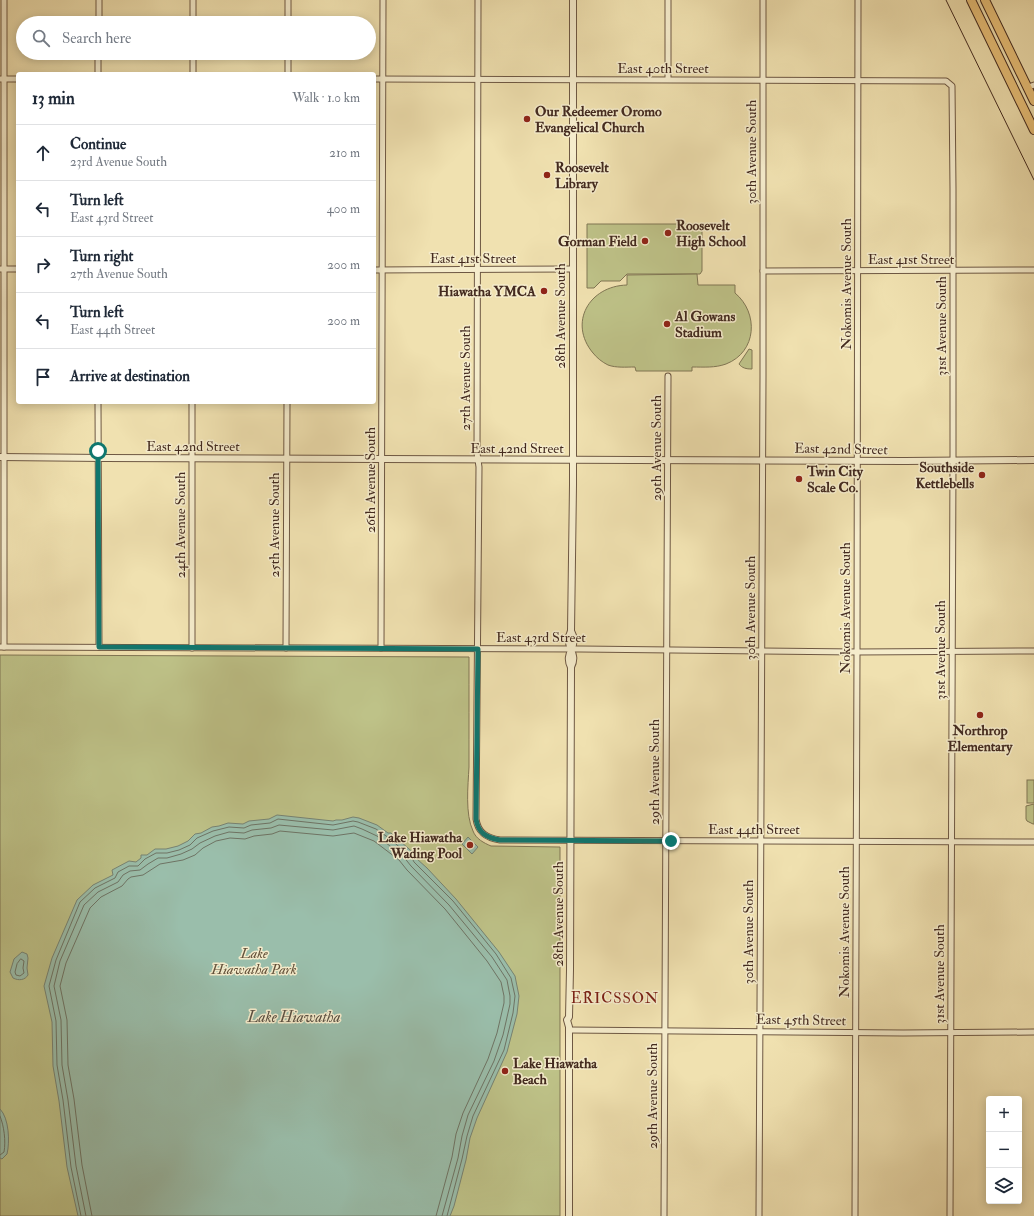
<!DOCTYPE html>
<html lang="en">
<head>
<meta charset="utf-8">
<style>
	body { margin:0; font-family:"IM FELL Double Pica",serif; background:#f6f6f7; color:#1f2937 }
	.controls { position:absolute; right:12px; bottom:12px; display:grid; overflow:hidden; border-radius:4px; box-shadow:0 2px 10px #0003 }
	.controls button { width:36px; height:36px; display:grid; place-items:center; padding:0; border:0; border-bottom:1px solid #e0e1e3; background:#fff; color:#1f2937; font:20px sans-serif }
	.stop { position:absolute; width:12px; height:12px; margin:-9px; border:3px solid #0f766e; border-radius:50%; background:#fff }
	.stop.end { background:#0f766e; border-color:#fff; box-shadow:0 1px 4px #0008 }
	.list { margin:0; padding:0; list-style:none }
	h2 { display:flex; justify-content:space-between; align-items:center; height:52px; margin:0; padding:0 16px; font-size:17px }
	h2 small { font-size:13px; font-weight:400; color:#747a83 }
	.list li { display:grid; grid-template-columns:26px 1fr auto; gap:12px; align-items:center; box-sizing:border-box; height:56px; padding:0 16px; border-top:1px solid #e0e1e3 }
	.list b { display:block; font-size:15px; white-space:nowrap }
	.list p { margin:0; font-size:13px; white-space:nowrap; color:#747a83 }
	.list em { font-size:13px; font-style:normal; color:#747a83 }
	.icon { flex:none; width:22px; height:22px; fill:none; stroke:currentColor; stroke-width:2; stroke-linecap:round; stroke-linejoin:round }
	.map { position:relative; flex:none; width:1034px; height:1216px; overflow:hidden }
	.search { position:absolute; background:#fff; box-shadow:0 2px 10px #0003; left:16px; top:16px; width:360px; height:44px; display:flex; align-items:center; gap:10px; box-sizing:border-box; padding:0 14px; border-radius:22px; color:#747a83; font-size:15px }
	.panel { position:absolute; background:#fff; box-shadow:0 2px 10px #0003; left:16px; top:72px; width:360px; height:332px; border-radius:4px }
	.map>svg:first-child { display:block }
</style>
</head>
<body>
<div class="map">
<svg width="1034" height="1216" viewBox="0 0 1034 1216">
	<rect width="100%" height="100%" fill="#f0e1b0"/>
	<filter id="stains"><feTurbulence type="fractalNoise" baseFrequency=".005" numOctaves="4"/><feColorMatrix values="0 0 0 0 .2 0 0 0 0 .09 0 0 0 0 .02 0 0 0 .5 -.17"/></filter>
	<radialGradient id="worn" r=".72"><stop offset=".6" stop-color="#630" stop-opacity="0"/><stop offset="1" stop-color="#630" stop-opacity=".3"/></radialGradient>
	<g fill="#bec288" stroke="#807654">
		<polygon points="587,224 702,224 702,271 700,274 627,274 620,281 601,281 594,288 587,288"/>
		<path d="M697 274 698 285H735V293C759 313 757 352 726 364 715 368 704 367 692 367V371H636L635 367C626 367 616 368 608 365 602 362 597 358 593 353 568 323 589 286 627 285V275Z"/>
		<path d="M749 349 752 350V369C746 369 742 368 739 364Z"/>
		<path d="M0 655 469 657C469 694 469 731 469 767 468 786 465 814 473 831 476 839 484 843 491 846L560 847V1216H0Z"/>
		<rect x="1027" y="780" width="7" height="23"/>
		<polygon points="1034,804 1034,824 1033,824 1027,821 1026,819 1026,806"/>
	</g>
	<g fill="#9abeab" stroke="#778373">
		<polygon points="277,815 333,821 336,820 342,820 353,817 359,818 377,825 388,833 391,833 417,856 417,859 427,868 456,899 499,952 515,976 519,996 517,1014 507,1052 477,1118 470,1138 466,1160 454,1206 450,1216 78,1216 67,1167 59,1101 53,1066 52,1022 44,986 52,958 77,900 93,885 113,875 112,870 129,861 136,862 141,858 141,855 147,855 155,849 166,849 178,846 188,841 195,834 201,833 212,827 219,826 228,823 243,824 249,821 269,819"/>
		<polygon points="468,837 478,847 472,854 462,844"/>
		<path d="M22 952 27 954 28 958 27 968 28 975C25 980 19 981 13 978L10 972 14 959Z"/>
		<path d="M0 1109C9 1118 10 1142 7 1154L2 1159 0 1158Z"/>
	</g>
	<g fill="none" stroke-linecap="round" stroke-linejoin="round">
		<g stroke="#6e7465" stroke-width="1">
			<polygon points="21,959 24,961 23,968 24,973 20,976 16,975 15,972 17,964"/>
			<path d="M0 1116C4 1126 6 1141 4 1152L0 1155"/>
			<polyline points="81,1216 71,1167 63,1100 57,1065 56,1021 49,986 56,960 80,902 95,888 115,878 118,872 129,866 138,866 145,859 156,853 167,853 179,850 190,845 197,838 213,831 229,827 244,828 251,825 270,823 278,819 333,825 353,821 358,822 376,829 389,838 412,858 414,862 453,901 496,954 511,978 515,996 513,1013 504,1050 473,1116 467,1136 462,1159 447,1216"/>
			<polyline points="86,1216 76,1166 68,1100 62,1065 61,1020 54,986 60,961 84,905 98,892 118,882 123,875 130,871 140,870 148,864 158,858 167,858 181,854 192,849 200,843 215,836 229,832 244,833 252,830 271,828 279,825 333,830 354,826 362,829 377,836 403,856 411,866 449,905 492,957 507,980 510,996 510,1004 503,1035 494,1061 468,1115 462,1136 458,1158 442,1216"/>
			<polyline points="92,1216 82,1165 74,1099 68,1065 67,1020 60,986 66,963 90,908 101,897 122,886 128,879 131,877 143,875 160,864 183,860 195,855 203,848 216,841 230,838 245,839 254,836 272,834 280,831 333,836 354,833 374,841 399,860 407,870 445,909 487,961 501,982 504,996 504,1003 497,1033 488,1059 463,1113 456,1134 452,1157 436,1216"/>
		</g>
		<defs>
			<g id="minor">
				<polyline points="4,0 4,647"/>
				<polyline points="288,0 288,23"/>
				<path d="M478 0 477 453 479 467 476 819C478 833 487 838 500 840L1034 842"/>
				<polyline points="668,0 668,79"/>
				<polyline points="99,23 99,0"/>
				<polyline points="193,23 193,0"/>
				<polyline points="288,53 288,74"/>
				<polyline points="98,74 98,53"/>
				<polyline points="193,74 193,53"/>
				<polyline points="0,79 18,79"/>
				<polyline points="374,79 946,81 952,86 953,189 953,461 950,1216"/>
				<polyline points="1028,87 1034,85"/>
				<polyline points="0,269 18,269"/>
				<polyline points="374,270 572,269"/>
				<polyline points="763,271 1034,270"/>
				<polyline points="98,402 99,647"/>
				<polyline points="0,647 581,649 857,652 1034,651"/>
				<polyline points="192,648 192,402"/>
				<polyline points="286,648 287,402"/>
				<polyline points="381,648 383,0"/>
				<polyline points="569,1030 903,1033 1034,1032"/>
				<polyline points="664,1216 668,376"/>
				<polyline points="759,1216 763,376 763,0"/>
				<polyline points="855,1216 857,652 858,0"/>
			</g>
			<g id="tertiary">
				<polyline points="0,457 104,458 905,461 1034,460"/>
				<path d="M571 667C579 652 563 647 571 631L573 485V0"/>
				<path d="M569 1216V1027L567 1020 569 1017 570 970 571 667C563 652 580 647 571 631"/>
			</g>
			<g id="trunk">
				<polyline points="971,0 1034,130"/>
				<polyline points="985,0 1034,101"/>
			</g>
		</defs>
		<use href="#minor" stroke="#6e5843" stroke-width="7"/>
		<use href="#tertiary" stroke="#6e5843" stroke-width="8"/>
		<use href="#trunk" stroke="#432a1f" stroke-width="10"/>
		<use href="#minor" stroke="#f5eccc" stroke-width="5"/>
		<use href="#tertiary" stroke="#f5eccc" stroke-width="6"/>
		<use href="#trunk" stroke="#e8c078" stroke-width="8"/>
		<polyline stroke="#432a1f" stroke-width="1" points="946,0 1034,180"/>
	</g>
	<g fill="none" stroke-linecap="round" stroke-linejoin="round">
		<path stroke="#0f766e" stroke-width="5" d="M98 451 99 647 478 649 476 819C478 833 487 838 500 840L671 841"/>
	</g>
	<g fill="#8f2418" stroke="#f5eccc" stroke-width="1.5">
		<circle cx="527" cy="119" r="4"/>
		<circle cx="547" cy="175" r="4"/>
		<circle cx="668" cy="233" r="4"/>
		<circle cx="645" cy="241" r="4"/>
		<circle cx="544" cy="291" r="4"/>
		<circle cx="667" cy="324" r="4"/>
		<circle cx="982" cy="475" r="4"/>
		<circle cx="799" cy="479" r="4"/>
		<circle cx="980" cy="715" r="4"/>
		<circle cx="470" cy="845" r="4"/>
		<circle cx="505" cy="1071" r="4"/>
	</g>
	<g text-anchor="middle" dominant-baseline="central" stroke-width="3" stroke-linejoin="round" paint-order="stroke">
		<g font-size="14" fill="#432a1f" stroke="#f5eccc">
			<text x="663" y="68">East 40th Street</text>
			<text transform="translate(751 152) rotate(-90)">30th Avenue South</text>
			<text x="473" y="258">East 41st Street</text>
			<text x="911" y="259">East 41st Street</text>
			<text transform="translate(846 284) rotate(-90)">Nokomis Avenue South</text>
			<text transform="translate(560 316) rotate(-90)">28th Avenue South</text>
			<text transform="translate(941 326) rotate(-90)">31st Avenue South</text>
			<text transform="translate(465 378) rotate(-90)">27th Avenue South</text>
			<text x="193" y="446">East 42nd Street</text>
			<text x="517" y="448">East 42nd Street</text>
			<text transform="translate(656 448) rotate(-90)">29th Avenue South</text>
			<text transform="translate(841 449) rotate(1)">East 42nd Street</text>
			<text transform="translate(370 480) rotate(-90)">26th Avenue South</text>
			<text transform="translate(180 525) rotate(-90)">24th Avenue South</text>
			<text transform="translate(274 525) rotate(-90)">25th Avenue South</text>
			<text transform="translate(750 608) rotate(-90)">30th Avenue South</text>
			<text transform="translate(845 608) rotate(-90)">Nokomis Avenue South</text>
			<text x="541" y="637">East 43rd Street</text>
			<text transform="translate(940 650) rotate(-90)">31st Avenue South</text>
			<text transform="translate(654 772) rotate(-90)">29th Avenue South</text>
			<text x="754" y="829">East 44th Street</text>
			<text transform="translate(558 914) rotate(-90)">28th Avenue South</text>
			<text transform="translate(748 932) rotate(-90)">30th Avenue South</text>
			<text transform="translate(844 932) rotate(-90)">Nokomis Avenue South</text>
			<text transform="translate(939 974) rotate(-90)">31st Avenue South</text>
			<text transform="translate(801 1020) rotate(1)">East 45th Street</text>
			<text transform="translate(652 1096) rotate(-90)">29th Avenue South</text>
		</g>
		<g font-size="14" font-weight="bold" fill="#432a1f" stroke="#f5eccc" text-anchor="start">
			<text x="535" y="111">Our Redeemer Oromo<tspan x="535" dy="16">Evangelical Church</tspan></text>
			<text x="555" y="167">Roosevelt<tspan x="555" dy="16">Library</tspan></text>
			<text x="676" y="225">Roosevelt<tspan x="676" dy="16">High School</tspan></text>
			<text x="637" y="241" text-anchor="end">Gorman Field</text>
			<text x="536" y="291" text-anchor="end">Hiawatha YMCA</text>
			<text x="675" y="316">Al Gowans<tspan x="675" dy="16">Stadium</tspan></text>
			<text x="974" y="467" text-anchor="end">Southside<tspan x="974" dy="16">Kettlebells</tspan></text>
			<text x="807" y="471">Twin City<tspan x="807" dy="16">Scale Co.</tspan></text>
			<text x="980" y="730" text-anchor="middle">Northrop<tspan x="980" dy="16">Elementary</tspan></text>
			<text x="462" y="837" text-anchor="end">Lake Hiawatha<tspan x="462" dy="16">Wading Pool</tspan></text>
			<text x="513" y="1063">Lake Hiawatha<tspan x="513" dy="16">Beach</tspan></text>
		</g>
		<g font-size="14" font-style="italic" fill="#625039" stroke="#f5eccc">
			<text x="254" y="953">Lake<tspan x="254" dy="16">Hiawatha Park</tspan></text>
		</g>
		<g font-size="15" letter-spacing="1" fill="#7a1f14" stroke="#f5eccc">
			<text x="615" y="998">ERICSSON</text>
		</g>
		<g font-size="15" font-style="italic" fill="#594f42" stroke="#f5eccc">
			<text x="294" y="1017">Lake Hiawatha</text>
		</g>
	</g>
	<rect width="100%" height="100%" filter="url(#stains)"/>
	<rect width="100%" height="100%" fill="url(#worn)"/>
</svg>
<div class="controls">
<button>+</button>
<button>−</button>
<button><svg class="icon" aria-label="layers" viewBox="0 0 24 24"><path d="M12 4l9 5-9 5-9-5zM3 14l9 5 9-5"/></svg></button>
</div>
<div class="stop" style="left:98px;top:451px"></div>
<div class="stop end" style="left:671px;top:841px"></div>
<div class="search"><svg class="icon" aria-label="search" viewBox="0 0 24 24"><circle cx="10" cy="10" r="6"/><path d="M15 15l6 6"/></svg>Search here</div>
<section class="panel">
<h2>13 min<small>Walk · 1.0 km</small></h2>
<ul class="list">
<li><svg class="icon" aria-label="ahead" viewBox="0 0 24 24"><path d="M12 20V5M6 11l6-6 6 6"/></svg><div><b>Continue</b><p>23rd Avenue South</p></div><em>210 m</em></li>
<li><svg class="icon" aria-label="left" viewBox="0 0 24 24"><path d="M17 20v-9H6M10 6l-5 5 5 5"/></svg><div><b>Turn left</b><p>East 43rd Street</p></div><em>400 m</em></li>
<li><svg class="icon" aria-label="right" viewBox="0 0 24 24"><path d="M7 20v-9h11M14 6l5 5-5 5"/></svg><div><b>Turn right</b><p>27th Avenue South</p></div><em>200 m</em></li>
<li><svg class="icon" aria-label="left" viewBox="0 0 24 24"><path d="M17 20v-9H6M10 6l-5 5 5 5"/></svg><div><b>Turn left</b><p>East 44th Street</p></div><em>200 m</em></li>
<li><svg class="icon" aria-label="arrive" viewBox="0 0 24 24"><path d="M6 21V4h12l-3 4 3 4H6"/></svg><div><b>Arrive at destination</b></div></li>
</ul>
</section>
</div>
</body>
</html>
